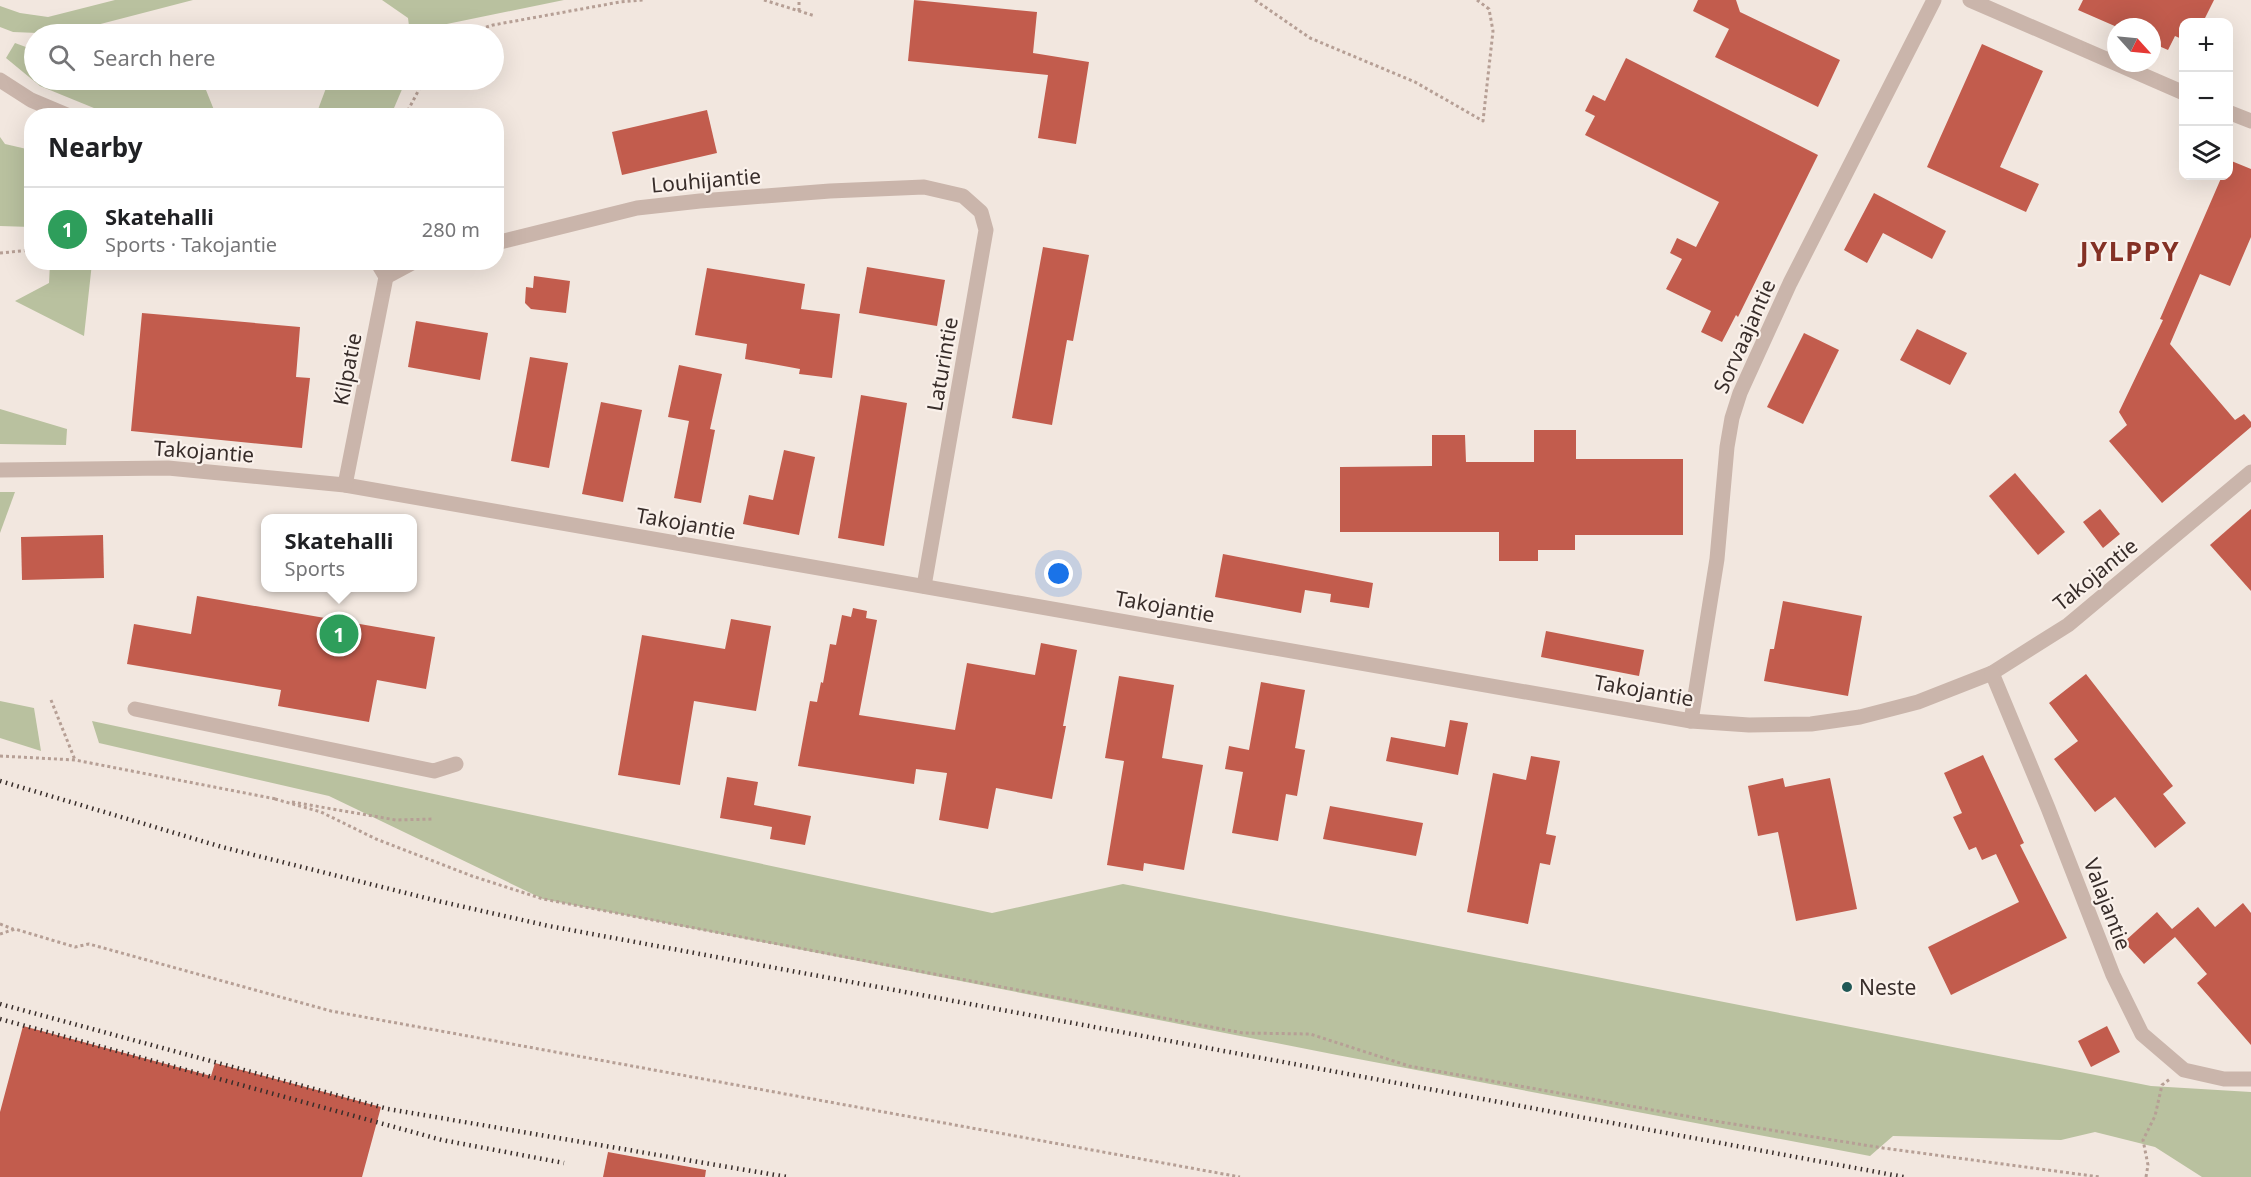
<!DOCTYPE html>
<html lang="en">
<head>
<meta charset="utf-8">
<style>
	body { margin:0; font-family:"Noto Sans",sans-serif; background:#f6f6f6; color:#202124 }
	.controls { position:absolute; right:18px; top:18px; display:grid; overflow:hidden; border-radius:12px; box-shadow:0 6px 24px #0002 }
	.controls button { width:54px; height:54px; display:grid; place-items:center; padding:0; border:0; border-bottom:2px solid #e0e0e0; background:#fff; color:#202124; font:30px sans-serif }
	.compass { position:absolute; left:2107px; top:18px; width:54px; height:54px; border-radius:50%; background:#fff; box-shadow:0 6px 24px #0002; rotate:117deg }
	.you { position:absolute; left:1059px; top:574px; width:21px; height:21px; margin:-15px; border:4px solid #fff; border-radius:50%; background:#1a73e8; box-shadow:0 0 0 9px #1a73e833 }
	.badge { display:grid; place-items:center; width:39px; height:39px; border-radius:50%; background:#0f766e; color:#fff; font-size:20px; font-weight:700 }
	.pin { position:absolute; translate:-50% -50%; border:3px solid #fff; box-shadow:0 2px 6px #0006 }
	.popup { position:absolute; left:261px; top:514px; width:156px; height:78px; box-sizing:border-box; display:grid; place-content:center; border-radius:12px; background:#fff; filter:drop-shadow(0 2px 4px #0005); font-size:20px; white-space:nowrap; color:#757577 }
	.popup b { font-size:22px; color:#202124 }
	.popup::after { content:''; position:absolute; left:50%; top:100%; margin-left:-12px; border:12px solid transparent; border-top-color:#fff }
	.list { margin:0; padding:0; list-style:none }
	h2 { display:flex; justify-content:space-between; align-items:center; height:78px; margin:0; padding:0 24px; font-size:26px }
	h2 small { font-size:20px; font-weight:400; color:#757577 }
	.list li { display:grid; grid-template-columns:39px 1fr auto; gap:18px; align-items:center; box-sizing:border-box; height:84px; padding:0 24px; border-top:2px solid #e0e0e0 }
	.list b { display:block; font-size:22px; white-space:nowrap }
	.list p { margin:0; font-size:20px; white-space:nowrap; color:#757577 }
	.list em { font-size:20px; font-style:normal; color:#757577 }
	.icon { flex:none; width:33px; height:33px; fill:none; stroke:currentColor; stroke-width:2; stroke-linecap:round; stroke-linejoin:round }
	.map { position:relative; flex:none; width:2251px; height:1177px; overflow:hidden }
	.search { position:absolute; background:#fff; box-shadow:0 6px 24px #0002; left:24px; top:24px; width:480px; height:66px; display:flex; align-items:center; gap:15px; box-sizing:border-box; padding:0 21px; border-radius:33px; color:#757577; font-size:22px }
	.panel { position:absolute; background:#fff; box-shadow:0 6px 24px #0002; left:24px; top:108px; width:480px; height:162px; border-radius:24px }
	.map>svg:first-child { display:block }
</style>
</head>
<body>
<div class="map">
<svg width="2251" height="1177" viewBox="0 0 2251 1177">
	<rect width="100%" height="100%" fill="#f2e7df"/>
	<g fill="#b9c19f">
		<polygon points="115,0 193,0 62,34 13,32 0,27 0,6 20,13 48,17"/>
		<polygon points="382,0 564,0 442,25 434,34 410,34 408,18"/>
		<polygon points="15,43 34,50 34,80 202,80 214,110 236,115 111,115 40,86 6,58"/>
		<polygon points="329,80 406,80 391,115 316,115"/>
		<polygon points="0,137 5,144 31,150 31,227 0,226"/>
		<polygon points="50,263 92,263 84,336 15,301 49,283"/>
		<polygon points="0,409 67,429 66,445 0,444"/>
		<polygon points="0,492 15,492 0,533"/>
		<polygon points="0,701 34,708 41,751 0,738"/>
		<polygon points="92,721 992,913 1123,884 2151,1086 2251,1092 2251,1177 2202,1177 2155,1147 2095,1132 2061,1140 1893,1136 1870,1156 1337,1055 543,899 329,796 99,743"/>
	</g>
	<g fill="#c25c4d">
		<polygon points="914,0 1037,12 1033,53 1089,62 1076,144 1038,138 1048,75 908,61"/>
		<polygon points="1698,0 1736,0 1740,12 1840,60 1818,107 1715,57 1729,29 1693,11"/>
		<polygon points="2083,0 2214,0 2203,22 2184,22 2184,40 2175,36 2168,50 2152,43 2152,27 2117,27 2078,10"/>
		<polygon points="1982,44 2043,71 2000,167 2039,184 2026,212 1927,167"/>
		<polygon points="1626,58 1818,155 1738,317 1736,315 1722,342 1701,332 1711,311 1666,289 1682,259 1670,253 1677,238 1696,247 1719,202 1585,135 1595,116 1585,111 1593,95 1605,101"/>
		<polygon points="707,110 717,153 622,175 612,132"/>
		<polygon points="2229,160 2251,169 2251,237 2230,286 2200,274 2170,344 2235,420 2244,414 2251,422 2251,427 2162,503 2109,441 2127,425 2119,412 2163,320 2160,319 2222,176 2229,176"/>
		<polygon points="1874,193 1946,231 1932,259 1883,233 1867,263 1844,250"/>
		<polygon points="1043,247 1089,255 1073,341 1067,340 1052,425 1012,418"/>
		<polygon points="867,267 945,280 937,326 859,313"/>
		<polygon points="707,268 805,284 801,309 840,314 832,378 799,374 800,369 745,359 747,344 695,335"/>
		<polygon points="534,276 570,281 566,313 531,309 525,303 526,287 533,288"/>
		<polygon points="142,313 300,327 296,377 310,378 302,448 131,431"/>
		<polygon points="416,321 488,333 480,380 408,367"/>
		<polygon points="1917,329 1967,353 1950,385 1900,360"/>
		<polygon points="1804,333 1839,350 1803,424 1767,407"/>
		<polygon points="530,357 568,363 549,468 511,461"/>
		<polygon points="679,365 722,374 710,429 715,430 701,503 674,498 689,421 668,417"/>
		<polygon points="861,395 907,403 884,546 838,538"/>
		<polygon points="601,402 642,410 623,502 582,494"/>
		<polygon points="1534,430 1576,430 1576,459 1683,459 1683,535 1575,535 1575,550 1538,550 1538,561 1499,561 1499,532 1340,532 1340,467 1432,466 1432,435 1465,435 1466,462 1534,462"/>
		<polygon points="784,450 815,457 799,535 743,524 749,495 773,500"/>
		<polygon points="2015,473 2065,532 2038,555 1989,496"/>
		<polygon points="2100,509 2120,534 2103,548 2083,522"/>
		<polygon points="2251,509 2251,591 2210,545"/>
		<polygon points="103,535 104,578 22,580 21,537"/>
		<polygon points="1223,554 1373,583 1369,608 1330,602 1331,594 1305,590 1301,613 1215,597"/>
		<polygon points="197,596 435,637 426,689 377,680 369,722 278,706 281,690 127,664 134,624 191,634"/>
		<polygon points="1783,601 1862,616 1848,696 1764,681 1770,649 1774,649"/>
		<polygon points="853,608 867,611 866,618 877,620 859,715 955,730 967,663 1035,675 1041,643 1077,650 1063,726 1066,726 1052,799 996,788 988,829 939,820 947,773 916,769 914,784 798,766 810,701 817,702 821,682 823,683 830,644 836,645 842,615 851,617"/>
		<polygon points="731,619 771,626 756,711 694,701 680,785 618,775 642,635 725,649"/>
		<polygon points="1546,631 1644,650 1639,676 1541,657"/>
		<polygon points="2086,674 2173,786 2163,794 2186,823 2155,848 2115,797 2095,812 2054,759 2078,741 2049,703"/>
		<polygon points="1119,676 1174,685 1162,758 1203,765 1184,870 1144,863 1143,871 1107,865 1124,761 1105,758"/>
		<polygon points="1261,682 1305,690 1295,748 1305,750 1297,796 1286,794 1278,841 1232,833 1243,772 1225,769 1229,746 1249,750"/>
		<polygon points="1450,720 1468,723 1458,775 1386,761 1391,737 1445,747"/>
		<polygon points="1983,755 2024,843 2020,845 2067,938 1951,995 1928,947 2019,902 1996,854 1982,860 1976,847 1969,850 1953,817 1962,813 1944,773"/>
		<polygon points="1531,756 1560,761 1546,834 1556,836 1550,865 1540,863 1528,924 1467,912 1493,773 1526,780"/>
		<polygon points="727,777 758,782 754,805 811,816 805,845 770,839 772,827 720,818"/>
		<polygon points="1783,778 1785,787 1830,778 1857,909 1796,921 1778,832 1758,836 1748,786"/>
		<polygon points="1330,806 1423,823 1416,856 1323,839"/>
		<polygon points="2243,903 2251,913 2251,1045 2197,983 2207,974 2175,937 2144,964 2124,942 2157,912 2172,929 2198,907 2215,927"/>
		<polygon points="23,1026 211,1076 215,1063 381,1107 362,1177 0,1177 0,1112"/>
		<polygon points="2107,1026 2120,1052 2091,1067 2078,1041"/>
		<polygon points="608,1152 706,1170 705,1177 603,1177"/>
	</g>
	<g fill="none" stroke-linecap="round" stroke-linejoin="round">
		<g stroke="#b69f95" stroke-width="3" stroke-dasharray="3 3" stroke-linecap="butt">
			<polyline points="764,0 815,16"/>
			<polyline points="1255,0 1310,38 1415,82 1483,121 1493,31 1489,9 1477,0"/>
			<polyline points="799,11 799,0"/>
			<polyline points="463,34 493,25 620,2 643,0"/>
			<polyline points="405,116 424,80"/>
			<polyline points="0,253 32,250"/>
			<polyline points="51,700 75,760"/>
			<polyline points="0,756 75,760 276,799"/>
			<polyline points="275,799 321,812 376,839 472,876 543,899 1190,1023 1243,1033 1310,1034 1409,1066 1708,1120 1883,1148 2100,1177"/>
			<polyline points="292,802 396,820 434,819"/>
			<polyline points="0,924 13,929"/>
			<polyline points="0,934 15,929 75,947 89,944 331,1011 1240,1177"/>
			<polyline points="2146,1177 2148,1165 2143,1140 2155,1116 2162,1085 2170,1079"/>
		</g>
		<g stroke="#cab5ab" stroke-width="15">
			<polyline points="1970,0 2184,93"/>
			<polyline points="0,80 31,100 69,116"/>
			<polyline points="2228,112 2251,121"/>
			<polyline points="496,243 637,208 700,201 830,191 924,187 963,196 981,212 986,230 924,586"/>
			<polyline points="386,277 414,262"/>
			<polyline points="0,470 168,468 345,485 1691,721 1749,725 1811,724 1860,717 1918,702 1992,673 2068,625 2251,472"/>
			<polyline points="345,485 386,277 377,262"/>
			<polyline points="1992,673 2048,808 2113,975 2142,1034 2184,1070 2224,1079 2251,1079"/>
			<polyline points="135,709 434,771 456,764"/>
			<polyline points="1691,721 1717,559 1727,447 1732,418 1740,393 1790,283 1934,0"/>
		</g>
		<g stroke="#382d2a" stroke-width="4.5" stroke-dasharray="1.5 4.5" stroke-linecap="butt">
			<polyline points="0,781 222,847 438,901 549,926 1904,1177"/>
			<polyline points="0,1004 388,1109 787,1177"/>
			<polyline points="0,1019 442,1140 564,1163"/>
		</g>
	</g>
	<circle fill="#205856" stroke="#faf1eb" stroke-width="2" cx="1847" cy="987" r="6"/>
	<g text-anchor="middle" dominant-baseline="central" stroke-width="4.5" stroke-linejoin="round" paint-order="stroke">
		<g font-size="21" fill="#382d2a" stroke="#faf1eb">
			<text transform="translate(706 180) rotate(-5)">Louhijantie</text>
			<text transform="translate(1744 336) rotate(-66)">Sorvaajantie</text>
			<text transform="translate(942 364) rotate(-80)">Laturintie</text>
			<text transform="translate(347 369) rotate(-79)">Kilpatie</text>
			<text transform="translate(204 451) rotate(4)">Takojantie</text>
			<text transform="translate(686 523) rotate(10)">Takojantie</text>
			<text transform="translate(2095 574) rotate(-39)">Takojantie</text>
			<text transform="translate(1165 606) rotate(10)">Takojantie</text>
			<text transform="translate(1644 690) rotate(10)">Takojantie</text>
			<text transform="translate(2108 904) rotate(69)">Valajantie</text>
		</g>
		<g font-size="21" fill="#382d2a" stroke="#faf1eb" text-anchor="start">
			<text x="1859" y="987">Neste</text>
		</g>
		<g font-size="27" font-weight="bold" letter-spacing="1.5" fill="#843125" stroke="#faf1eb">
			<text x="2130" y="250">JYLPPY</text>
		</g>
	</g>
</svg>
<div class="controls">
<button>+</button>
<button>−</button>
<button><svg class="icon" aria-label="layers" viewBox="0 0 24 24"><path d="M12 4l9 5-9 5-9-5zM3 14l9 5 9-5"/></svg></button>
</div>
<svg class="compass" viewBox="-18 -18 36 36"><path d="M0-13l5 13h-10z" fill="#e53935"/><path d="M0 13l5-13h-10z" fill="#757577"/></svg>
<div class="you"></div>
<div class="pin badge" style="left:339px;top:634px;background:#2e9e5b">1</div>
<div class="popup"><b>Skatehalli</b>Sports</div>
<div class="search"><svg class="icon" aria-label="search" viewBox="0 0 24 24"><circle cx="10" cy="10" r="6"/><path d="M15 15l6 6"/></svg>Search here</div>
<section class="panel">
<h2>Nearby<small></small></h2>
<ul class="list">
<li><span class="badge" style="background:#2e9e5b">1</span><div><b>Skatehalli</b><p>Sports · Takojantie</p></div><em>280 m</em></li>
</ul>
</section>
</div>
</body>
</html>
